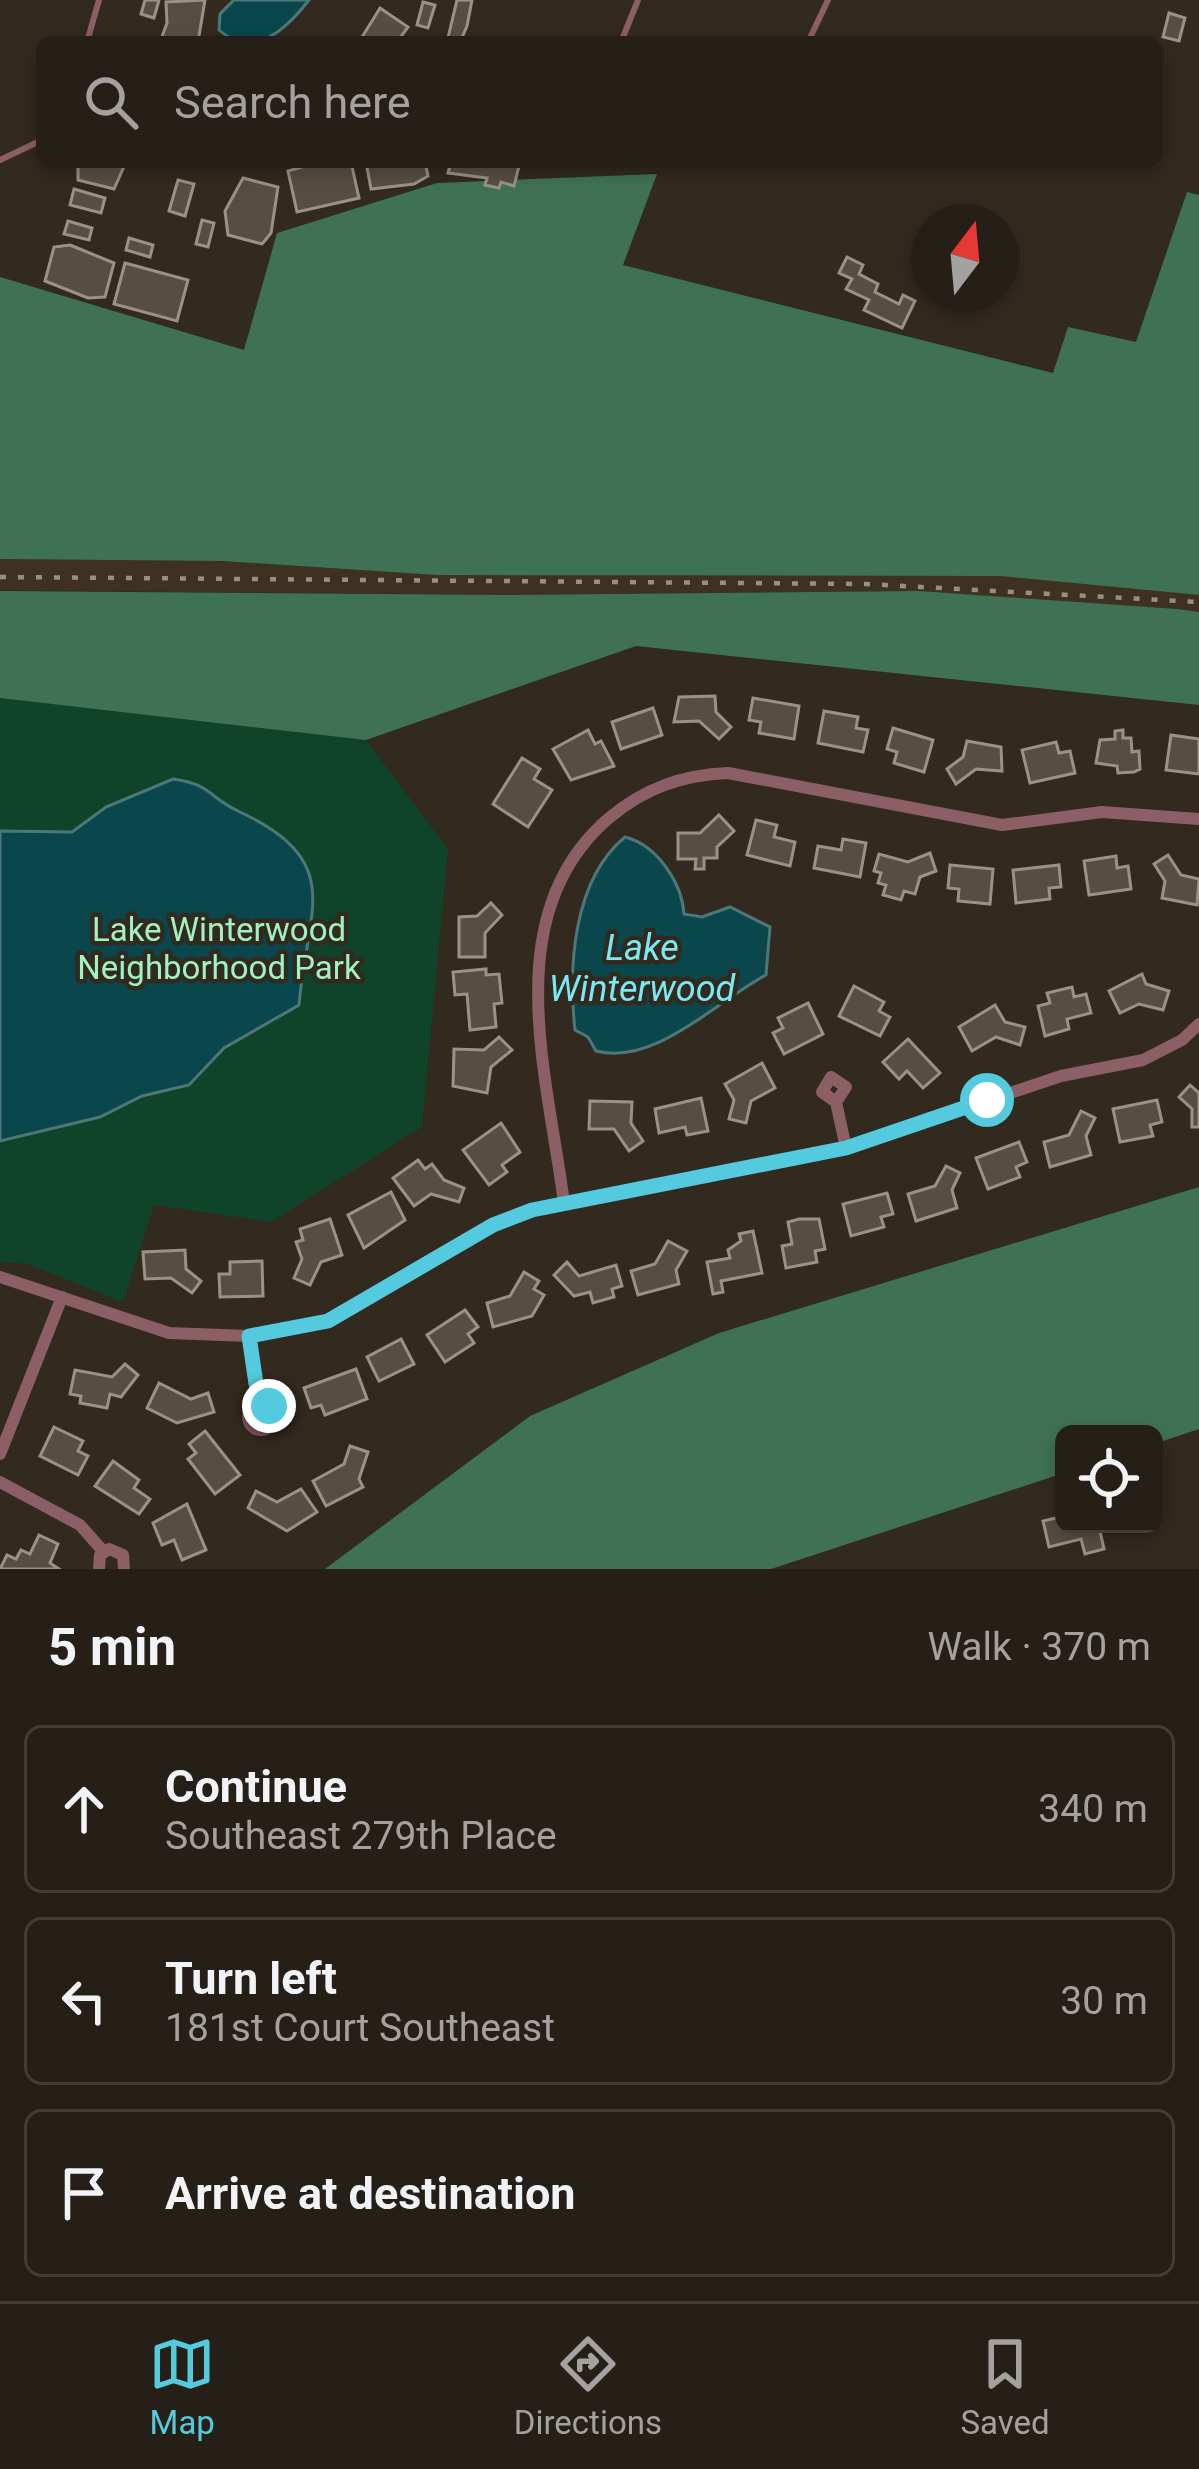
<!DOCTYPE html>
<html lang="en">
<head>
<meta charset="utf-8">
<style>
	body { margin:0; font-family:Roboto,sans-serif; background:#2e2720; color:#f1f3f6 }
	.controls { position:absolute; right:36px; bottom:36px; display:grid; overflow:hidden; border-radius:18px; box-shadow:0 6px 18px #0003 }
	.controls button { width:108px; height:108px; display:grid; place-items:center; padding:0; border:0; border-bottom:3px solid #423d36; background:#261f17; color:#f1f3f6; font:60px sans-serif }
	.compass { position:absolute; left:911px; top:204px; width:108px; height:108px; border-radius:50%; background:#261f17; box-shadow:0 6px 18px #0003; rotate:16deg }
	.stop { position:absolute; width:36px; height:36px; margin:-27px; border:9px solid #54cade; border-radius:50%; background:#fff }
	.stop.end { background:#54cade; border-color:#fff; box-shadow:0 3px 12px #0008 }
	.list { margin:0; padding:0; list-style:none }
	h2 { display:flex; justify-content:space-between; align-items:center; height:156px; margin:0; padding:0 48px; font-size:51px }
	h2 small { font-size:39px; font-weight:400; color:#a4a2a1 }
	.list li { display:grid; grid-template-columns:78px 1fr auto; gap:36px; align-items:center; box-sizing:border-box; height:168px; margin:0 24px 24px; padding:0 24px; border:3px solid #423d36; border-radius:18px }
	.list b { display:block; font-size:45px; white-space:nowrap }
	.list p { margin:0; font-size:39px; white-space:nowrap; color:#a4a2a1 }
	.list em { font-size:39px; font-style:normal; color:#a4a2a1 }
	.icon { flex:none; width:66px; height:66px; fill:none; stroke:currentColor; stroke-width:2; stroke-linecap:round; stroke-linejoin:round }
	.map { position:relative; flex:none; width:1199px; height:1569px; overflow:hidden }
	.search { position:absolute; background:#261f17; box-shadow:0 6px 18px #0003; left:36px; right:36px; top:36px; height:132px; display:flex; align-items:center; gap:30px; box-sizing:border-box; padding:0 42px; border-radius:18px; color:#a4a2a1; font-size:45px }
	.sheet { height:732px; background:#261f17 }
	nav { display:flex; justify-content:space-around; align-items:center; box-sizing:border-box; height:168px; border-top:3px solid #423d36; background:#261f17; font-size:33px; color:#a4a2a1 }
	nav a { display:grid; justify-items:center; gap:6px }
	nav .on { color:#54cade }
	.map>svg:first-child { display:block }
</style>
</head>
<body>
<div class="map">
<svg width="1199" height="1569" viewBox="0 0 1199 1569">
	<rect width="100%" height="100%" fill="#32291f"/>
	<polygon fill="#3e3122" points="0,559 222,561 437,575 1000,576 1199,595 1199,612 919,591 508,595 0,590"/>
	<polygon fill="#10442a" points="0,698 366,740 448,849 422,1127 271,1222 154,1205 123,1302 28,1264 0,1262"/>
	<g fill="#3f7254">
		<polygon points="657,174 623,265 1053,373 1068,327 1136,342 1187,192 1199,195 1199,595 1000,576 437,575 222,561 0,559 0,277 244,350 277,233 437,183"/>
		<polygon points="0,591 508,595 919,591 1177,609 1199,612 1199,705 636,646 366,740 0,698"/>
		<polygon points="1199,1187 1199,1429 1154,1444 1154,1434 1064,1434 1064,1473 771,1569 325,1569 530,1416 719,1333"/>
	</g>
	<g fill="#09474c" stroke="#4d7779" stroke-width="3">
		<path d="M234 0H309C287 28 254 61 219 30L220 14Z"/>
		<path d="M173 779C211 784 208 797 238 811 347 862 307 908 299 1005L224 1048 189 1085 142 1096 100 1117 0 1141V831L72 832 106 807Z"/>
		<path d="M625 837C657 845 682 883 684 914L702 917 730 907 770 927 766 975C717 1001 655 1066 596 1051L588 1037 575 1030C568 967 573 880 625 837Z"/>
	</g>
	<g fill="#574e43" stroke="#9b9185" stroke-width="3">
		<polygon points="145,0 159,0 154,18 141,14"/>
		<polygon points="205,0 198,42 160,42 167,23 166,2"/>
		<polygon points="457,0 472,0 467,26 460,42 447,42"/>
		<polygon points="423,2 435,5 428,28 417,25"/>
		<polygon points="380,8 408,27 397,42 359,42"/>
		<polygon points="1169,13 1185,18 1179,41 1163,37"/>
		<polygon points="78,162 126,162 114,189 78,180"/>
		<polygon points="319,162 351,162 359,198 297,212 288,171"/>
		<polygon points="366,162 425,162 428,176 414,184 371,189"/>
		<polygon points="451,162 506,162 519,166 514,186 501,182 499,188 485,185 487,178 448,173"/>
		<polygon points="243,178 278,187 271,233 262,244 228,235 225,211"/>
		<polygon points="178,180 194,184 185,216 169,211"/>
		<polygon points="74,189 105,198 101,213 70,205"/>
		<polygon points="202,220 214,223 208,247 196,244"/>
		<polygon points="68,221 92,228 89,240 64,234"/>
		<polygon points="129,238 153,245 150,257 126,250"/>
		<polygon points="70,245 114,263 105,297 88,298 45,281 54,247"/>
		<polygon points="847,257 863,265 859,274 878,284 875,292 899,304 903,295 915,301 902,328 864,310 869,300 846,289 852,279 839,273"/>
		<polygon points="125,263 188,280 177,321 114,304"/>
		<polygon points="715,696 716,712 731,727 719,739 699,721 674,722 679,697"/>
		<polygon points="753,698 799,706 794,739 759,733 761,722 749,720"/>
		<polygon points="653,708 662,735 621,749 612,722"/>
		<polygon points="824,711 858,717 856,728 868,730 863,752 818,743"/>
		<polygon points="893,728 933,740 924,772 894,763 897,752 887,749"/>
		<polygon points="588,730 595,744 601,741 614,766 571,780 553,749"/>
		<polygon points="1123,730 1123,738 1131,738 1132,752 1139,751 1140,769 1134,772 1118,773 1117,766 1096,763 1100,740 1115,739 1115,731"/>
		<polygon points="1171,735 1199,739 1199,774 1166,770"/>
		<polygon points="967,741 1001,747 1002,771 976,769 956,784 947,769 963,757"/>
		<polygon points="1056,742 1059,753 1070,751 1075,773 1030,783 1022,750"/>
		<polygon points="522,758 540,769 534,779 552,790 528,827 493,804"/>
		<polygon points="719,815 734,831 717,847 717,858 704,858 704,869 695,869 696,859 678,859 678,833 700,833"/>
		<polygon points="756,820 777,825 774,837 795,842 790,866 747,855"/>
		<polygon points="843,839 866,843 860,877 814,868 818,846 841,850"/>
		<polygon points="930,853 936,871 920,877 915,894 904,891 901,900 883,895 886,885 878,883 881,873 874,871 879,854 908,862"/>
		<polygon points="1168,855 1181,875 1199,879 1197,905 1162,898 1165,881 1154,864"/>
		<polygon points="1116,856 1117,868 1128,866 1131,889 1089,895 1084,861"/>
		<polygon points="950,865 993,869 990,904 958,901 959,889 948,888"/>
		<polygon points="1059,865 1061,887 1049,888 1050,899 1016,903 1013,870"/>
		<polygon points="491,903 502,915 485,933 485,957 459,957 459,917 477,916"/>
		<polygon points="486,969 486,975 499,974 502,1003 494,1004 496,1027 470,1030 467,994 455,995 453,972"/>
		<polygon points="1142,974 1146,984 1169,991 1163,1010 1139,1004 1120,1013 1109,991"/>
		<polygon points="854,986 884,1002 879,1011 890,1017 880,1036 839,1016"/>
		<polygon points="1072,987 1074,997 1086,994 1091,1013 1067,1019 1069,1029 1045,1036 1038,1006 1050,1003 1047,993"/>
		<polygon points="808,1003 823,1034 784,1054 773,1033 783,1028 778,1018"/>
		<polygon points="995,1005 1005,1022 1025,1027 1020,1045 996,1037 972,1051 959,1027"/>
		<polygon points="499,1037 512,1050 491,1067 487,1093 453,1086 454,1049 484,1050"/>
		<polygon points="908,1039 940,1073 923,1088 907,1071 899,1079 883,1062"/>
		<polygon points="762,1063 775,1088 751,1101 746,1123 729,1119 734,1100 725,1084"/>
		<polygon points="1190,1085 1199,1093 1199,1127 1192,1127 1192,1109 1179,1097"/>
		<polygon points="701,1098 708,1131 687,1135 685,1127 659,1133 655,1109"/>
		<polygon points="1157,1100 1162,1122 1150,1125 1153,1136 1120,1142 1113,1109"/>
		<polygon points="590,1101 632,1102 631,1123 643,1141 629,1151 614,1129 589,1129"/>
		<polygon points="1081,1111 1095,1118 1086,1136 1091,1155 1050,1167 1044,1142 1069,1135"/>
		<polygon points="501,1123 520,1152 502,1165 507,1172 489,1185 463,1150"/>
		<polygon points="1019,1142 1027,1162 1016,1167 1020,1177 988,1189 976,1158"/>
		<polygon points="418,1160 425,1169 432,1164 444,1180 464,1188 459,1202 431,1194 414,1206 393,1178"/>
		<polygon points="946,1166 960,1173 952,1190 957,1208 916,1221 908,1194 935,1186"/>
		<polygon points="391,1192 405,1220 364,1248 348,1215"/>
		<polygon points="887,1193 893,1214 881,1217 884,1227 851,1236 843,1204"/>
		<polygon points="330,1219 342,1255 321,1262 310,1285 294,1278 302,1259 296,1242 303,1240 300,1229"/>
		<polygon points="799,1219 819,1219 825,1249 815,1251 817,1262 786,1268 782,1246 792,1244 788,1222"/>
		<polygon points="753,1231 762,1273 721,1281 723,1292 713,1294 707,1262 730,1258 728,1250 741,1241 739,1234"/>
		<polygon points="668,1241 687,1251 676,1270 679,1284 638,1295 631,1271 655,1264"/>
		<polygon points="185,1250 186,1269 201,1281 192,1293 171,1278 145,1279 143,1252"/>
		<polygon points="262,1261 263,1296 220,1297 219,1274 230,1274 230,1262"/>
		<polygon points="567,1262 579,1276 616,1265 622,1286 612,1289 614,1297 593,1303 590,1292 574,1296 554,1275"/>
		<polygon points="524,1272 539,1281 534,1289 544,1295 532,1316 493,1327 487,1303 510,1296"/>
		<polygon points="465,1310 478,1327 468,1334 474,1343 445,1362 427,1335"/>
		<polygon points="401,1339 414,1364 379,1381 367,1357"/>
		<polygon points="125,1364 138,1375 121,1397 110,1394 107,1408 80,1403 81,1396 70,1394 75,1370 112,1377"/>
		<polygon points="356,1369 367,1399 325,1415 321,1405 311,1408 304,1388"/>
		<polygon points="159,1383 191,1399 208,1393 214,1412 177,1423 147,1408"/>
		<polygon points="54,1427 83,1441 78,1451 88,1456 78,1475 40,1456"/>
		<polygon points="205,1431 240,1475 215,1494 188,1459 196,1453 189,1444"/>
		<polygon points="350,1446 368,1452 359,1479 363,1487 326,1506 313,1481 344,1464"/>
		<polygon points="113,1461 139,1480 134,1488 150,1499 139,1514 95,1486"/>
		<polygon points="301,1489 317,1512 287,1531 248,1508 256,1491 277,1502"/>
		<polygon points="187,1504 206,1550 182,1560 174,1540 162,1545 153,1523"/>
		<polygon points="1064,1516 1064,1524 1099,1527 1104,1549 1085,1554 1081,1539 1049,1547 1043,1521"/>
		<polygon points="39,1535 58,1544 50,1563 59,1569 0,1569 7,1555 16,1559 21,1550 30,1554"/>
	</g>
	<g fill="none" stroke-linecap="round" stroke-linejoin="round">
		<g stroke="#8c5e65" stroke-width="6">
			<polyline points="87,42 99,0"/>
			<polyline points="621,42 638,0"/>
			<polyline points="808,42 828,0"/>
			<polyline points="0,160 42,140"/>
		</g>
		<g stroke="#8c5e65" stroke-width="12">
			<polyline points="836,1102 846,1087 831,1077 822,1092 836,1102 846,1148"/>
			<path d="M564 1203C548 1076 496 914 609 818 645 788 682 775 728 773L1002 825 1102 812 1199 819"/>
			<polyline points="0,1277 169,1333 249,1336 328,1321 493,1224 532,1210 846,1148 1061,1076 1143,1060 1182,1040 1199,1024"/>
			<polyline points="249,1336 259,1404"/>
			<circle cx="261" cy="1417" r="13"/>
			<polyline points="0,1454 62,1297"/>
			<polyline points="0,1482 80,1525 103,1551"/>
			<polyline points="99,1569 100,1555 109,1549 123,1555 124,1569"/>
		</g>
		<polyline stroke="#978f87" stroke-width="4.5" stroke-dasharray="6 12" stroke-linecap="butt" points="0,577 866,584 1199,602"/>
	</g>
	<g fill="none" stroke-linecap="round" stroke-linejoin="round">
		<polyline stroke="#54cade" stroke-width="15" points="269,1406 259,1404 249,1336 328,1321 493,1225 532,1210 846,1148 987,1100"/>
	</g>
	<g text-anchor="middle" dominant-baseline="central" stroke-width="9" stroke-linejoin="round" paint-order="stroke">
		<g font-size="33" fill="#a1f1c1" stroke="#32291f">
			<text x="219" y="929">Lake Winterwood<tspan x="219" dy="38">Neighborhood Park</tspan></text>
		</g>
		<g font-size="36" font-style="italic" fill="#79e9f3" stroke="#32291f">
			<text x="642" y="948">Lake<tspan x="642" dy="41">Winterwood</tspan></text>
		</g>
	</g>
</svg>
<div class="controls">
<button><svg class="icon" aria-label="locate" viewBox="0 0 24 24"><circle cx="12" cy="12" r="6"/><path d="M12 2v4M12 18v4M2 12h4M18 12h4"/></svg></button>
</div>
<svg class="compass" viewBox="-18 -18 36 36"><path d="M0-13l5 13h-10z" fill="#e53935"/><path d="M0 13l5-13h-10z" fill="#a4a2a1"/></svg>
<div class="stop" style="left:987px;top:1100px"></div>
<div class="stop end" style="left:269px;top:1406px"></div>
<div class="search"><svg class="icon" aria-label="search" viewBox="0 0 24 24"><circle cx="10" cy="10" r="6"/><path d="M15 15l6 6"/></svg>Search here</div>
</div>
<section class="sheet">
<h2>5 min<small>Walk · 370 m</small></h2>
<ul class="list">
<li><svg class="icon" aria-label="ahead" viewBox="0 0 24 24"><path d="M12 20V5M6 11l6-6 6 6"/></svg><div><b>Continue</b><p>Southeast 279th Place</p></div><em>340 m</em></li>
<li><svg class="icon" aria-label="left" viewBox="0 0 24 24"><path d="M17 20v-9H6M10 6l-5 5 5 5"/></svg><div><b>Turn left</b><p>181st Court Southeast</p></div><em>30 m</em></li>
<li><svg class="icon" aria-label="arrive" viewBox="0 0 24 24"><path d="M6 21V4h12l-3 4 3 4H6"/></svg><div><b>Arrive at destination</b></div></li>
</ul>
</section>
<nav>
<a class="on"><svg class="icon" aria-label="map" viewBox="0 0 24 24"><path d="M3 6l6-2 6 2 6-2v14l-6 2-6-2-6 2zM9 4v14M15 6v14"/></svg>Map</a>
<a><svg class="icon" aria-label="directions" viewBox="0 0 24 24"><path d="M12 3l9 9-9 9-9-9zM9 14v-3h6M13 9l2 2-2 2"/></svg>Directions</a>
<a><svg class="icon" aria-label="saved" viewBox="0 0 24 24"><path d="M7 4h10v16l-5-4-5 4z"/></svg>Saved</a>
</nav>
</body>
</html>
